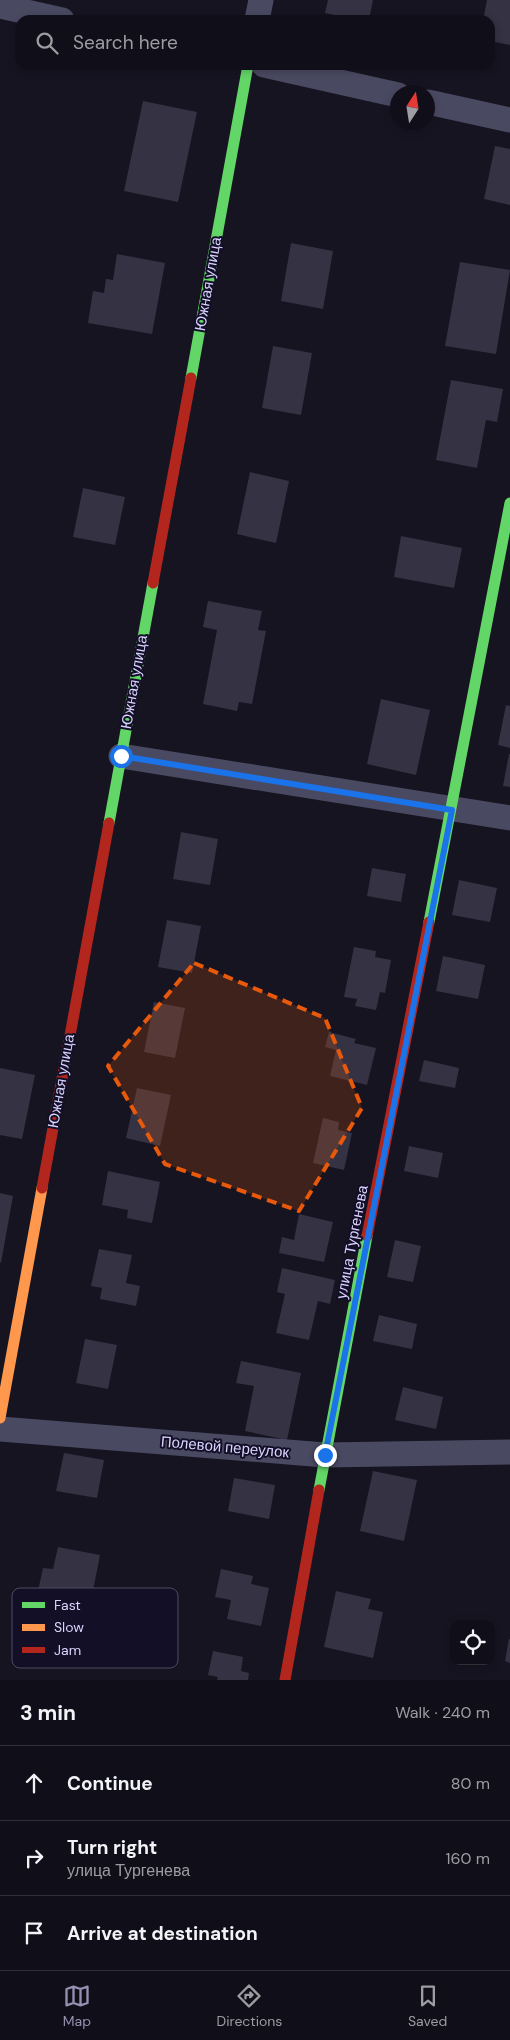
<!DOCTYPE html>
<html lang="en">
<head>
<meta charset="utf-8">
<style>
	body { margin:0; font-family:"DM Sans",sans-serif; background:#191822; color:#f1f3f6 }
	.controls { position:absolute; right:15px; bottom:15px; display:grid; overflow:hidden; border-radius:10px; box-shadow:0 2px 8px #0003 }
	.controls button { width:45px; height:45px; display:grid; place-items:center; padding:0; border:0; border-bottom:1px solid #302f38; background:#100f19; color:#f1f3f6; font:25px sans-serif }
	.compass { position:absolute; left:390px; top:85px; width:45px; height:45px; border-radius:50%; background:#100f19; box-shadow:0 2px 8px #0003; rotate:12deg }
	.stop { position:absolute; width:15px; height:15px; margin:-11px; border:4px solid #1a73e8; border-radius:50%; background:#fff }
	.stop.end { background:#1a73e8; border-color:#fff; box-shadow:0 1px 5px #0008 }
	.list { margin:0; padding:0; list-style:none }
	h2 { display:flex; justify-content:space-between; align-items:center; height:65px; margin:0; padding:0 20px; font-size:21px }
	h2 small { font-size:16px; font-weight:400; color:#9c9ca2 }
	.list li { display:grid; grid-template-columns:32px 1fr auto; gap:15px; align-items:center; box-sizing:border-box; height:75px; padding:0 20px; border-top:1px solid #302f38 }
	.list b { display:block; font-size:19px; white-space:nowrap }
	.list p { margin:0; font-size:16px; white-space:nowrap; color:#9c9ca2 }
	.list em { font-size:16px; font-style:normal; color:#9c9ca2 }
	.icon { flex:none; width:28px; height:28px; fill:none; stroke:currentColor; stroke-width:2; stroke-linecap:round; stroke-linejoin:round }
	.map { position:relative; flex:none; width:510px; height:1680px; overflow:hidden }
	.search { position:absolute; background:#100f19; box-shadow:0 2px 8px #0003; left:15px; right:15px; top:15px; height:55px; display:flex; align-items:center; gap:12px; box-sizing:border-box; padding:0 18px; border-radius:15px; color:#9c9ca2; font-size:19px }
	.sheet { height:290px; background:#100f19 }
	nav { display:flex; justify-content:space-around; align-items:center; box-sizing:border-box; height:70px; border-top:1px solid #302f38; background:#100f19; font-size:14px; color:#9c9ca2 }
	nav a { display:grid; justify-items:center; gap:2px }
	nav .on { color:#9591b1 }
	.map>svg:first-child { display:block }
</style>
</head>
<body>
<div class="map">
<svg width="510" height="1680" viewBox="0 0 510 1680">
	<rect width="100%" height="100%" fill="#161421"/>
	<g fill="#343243">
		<polygon points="328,0 373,0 369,20 360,20 325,13"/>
		<polygon points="487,0 510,0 510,45 490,41 490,20 483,20"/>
		<polygon points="143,101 197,112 178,202 124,191"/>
		<polygon points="495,146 510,149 510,205 484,199"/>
		<polygon points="291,243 333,251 323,309 281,301"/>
		<polygon points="117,254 165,263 152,334 88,323 93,291 104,293 106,279 113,280"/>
		<polygon points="460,262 510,270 496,354 445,346"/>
		<polygon points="273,346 312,353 301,415 262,408"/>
		<polygon points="451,380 503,389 497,422 486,420 477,468 436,460"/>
		<polygon points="250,472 289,481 276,543 237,534"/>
		<polygon points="83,488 125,497 115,545 73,537"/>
		<polygon points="401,536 462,548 454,588 394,577"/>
		<polygon points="208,601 262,611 258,630 266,631 252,704 239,702 237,711 203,704 217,630 203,627"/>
		<polygon points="381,699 430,710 416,775 367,764"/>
		<polygon points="506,705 510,706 510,748 498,745"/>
		<polygon points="509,754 510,754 510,787 503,786"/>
		<polygon points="181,832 218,839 210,885 173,879"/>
		<polygon points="372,868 406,874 401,902 367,896"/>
		<polygon points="459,880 497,888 490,922 452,915"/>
		<polygon points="167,920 201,926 192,973 158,967"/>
		<polygon points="354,947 376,951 375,957 391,960 385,993 380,992 376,1010 355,1006 357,999 344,997"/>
		<polygon points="443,956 485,965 478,999 436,991"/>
		<polygon points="154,1002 185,1008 175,1058 144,1052"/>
		<polygon points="329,1032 356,1039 354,1043 376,1048 367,1085 330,1076 336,1050 325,1047"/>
		<polygon points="424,1060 459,1068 455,1088 419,1081"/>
		<polygon points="0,1068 35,1075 22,1139 0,1135"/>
		<polygon points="137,1088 171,1095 160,1146 126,1138"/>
		<polygon points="323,1118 339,1122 338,1130 352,1133 344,1170 313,1163"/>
		<polygon points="409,1146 443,1153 438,1178 404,1171"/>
		<polygon points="108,1171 160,1182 152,1223 127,1218 128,1210 102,1205"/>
		<polygon points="0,1193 13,1196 1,1263 0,1262"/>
		<polygon points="299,1214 333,1222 324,1262 279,1253 282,1237 294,1240"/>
		<polygon points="395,1240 421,1246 413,1282 387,1277"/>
		<polygon points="99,1249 132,1255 126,1283 140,1286 136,1306 100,1299 102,1288 91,1286"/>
		<polygon points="282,1268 335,1280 330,1304 318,1301 309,1340 276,1333 285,1294 277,1292"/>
		<polygon points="379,1315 417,1324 412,1349 373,1341"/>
		<polygon points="85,1339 117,1345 108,1389 76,1383"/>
		<polygon points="241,1361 301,1373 287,1440 245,1431 254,1386 236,1383"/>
		<polygon points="403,1387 443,1397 436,1429 395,1420"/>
		<polygon points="64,1453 104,1460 97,1498 56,1491"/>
		<polygon points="373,1471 417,1480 404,1541 360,1531"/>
		<polygon points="234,1478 275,1485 269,1519 228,1511"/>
		<polygon points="58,1547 100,1555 91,1601 38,1591 43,1568 53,1569"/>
		<polygon points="221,1569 253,1576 251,1584 269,1588 261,1626 227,1619 231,1600 215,1597"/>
		<polygon points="336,1591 371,1599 368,1609 383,1612 373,1658 324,1647"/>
		<polygon points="509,1639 510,1639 510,1663 505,1661"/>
		<polygon points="213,1651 243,1657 241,1671 249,1673 248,1680 217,1680 218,1677 208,1675"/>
	</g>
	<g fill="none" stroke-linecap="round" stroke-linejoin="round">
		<g stroke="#4a4962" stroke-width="25">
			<polyline points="0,6 62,20"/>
			<polyline points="257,20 261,0"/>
			<polyline points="264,65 398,95"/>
			<polyline points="428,102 510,120"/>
			<polyline points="121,756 510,818"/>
			<polyline points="0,1429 325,1455 510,1452"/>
		</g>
		<g stroke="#63d668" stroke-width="11">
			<polyline points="191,378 248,65"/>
			<polyline points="109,823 153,583"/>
			<polyline points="429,922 510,503"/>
			<polyline points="319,1490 367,1236"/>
		</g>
		<polyline stroke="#ff974d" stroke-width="11" points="0,1418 42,1188"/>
		<g stroke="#b3261e" stroke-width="11">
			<polyline points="153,583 191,378"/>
			<polyline points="42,1188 109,823"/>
			<polyline points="367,1236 429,922"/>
			<polyline points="285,1680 319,1490"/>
		</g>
	</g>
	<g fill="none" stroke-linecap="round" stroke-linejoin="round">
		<polyline stroke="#1a73e8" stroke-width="6" points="121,756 452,810 325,1455"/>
	</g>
	<path fill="#e8590c" fill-opacity="0.2" stroke="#e8590c" stroke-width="4" stroke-dasharray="10 6" stroke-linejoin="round" d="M194 963 325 1018 362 1108 299 1211 165 1164 108 1066Z"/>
	<g text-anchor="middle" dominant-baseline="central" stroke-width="4" stroke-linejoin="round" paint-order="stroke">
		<g font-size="15" fill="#d9d4ff" stroke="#130f26">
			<text transform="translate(208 284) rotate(-80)">Южная улица</text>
			<text transform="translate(134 682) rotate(-80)">Южная улица</text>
			<text transform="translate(61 1081) rotate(-80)">Южная улица</text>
			<text transform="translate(352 1242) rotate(-79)">улица Тургенева</text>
			<text transform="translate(225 1447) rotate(5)">Полевой переулок</text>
		</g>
	</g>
	<rect x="12" y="1588" width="166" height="80" rx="8" fill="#130f26" stroke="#4e4a67" stroke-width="1"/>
	<rect x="22" y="1602" width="23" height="6" fill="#63d668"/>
	<rect x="22" y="1624" width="23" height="7" fill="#ff974d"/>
	<rect x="22" y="1647" width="23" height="6" fill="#b3261e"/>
	<g font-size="14" fill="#d9d4ff">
		<text x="54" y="1610">Fast</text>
		<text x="54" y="1632">Slow</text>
		<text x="54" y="1655">Jam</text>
	</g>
</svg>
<div class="controls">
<button><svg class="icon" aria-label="locate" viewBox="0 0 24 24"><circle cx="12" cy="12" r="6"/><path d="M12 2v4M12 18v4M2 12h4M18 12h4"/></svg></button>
</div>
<svg class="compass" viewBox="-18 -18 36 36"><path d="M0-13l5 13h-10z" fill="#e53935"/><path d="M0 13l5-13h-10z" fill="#9c9ca2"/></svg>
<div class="stop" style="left:121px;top:756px"></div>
<div class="stop end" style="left:325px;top:1455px"></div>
<div class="search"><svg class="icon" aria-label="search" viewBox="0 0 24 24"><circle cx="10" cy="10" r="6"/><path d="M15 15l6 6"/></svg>Search here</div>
</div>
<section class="sheet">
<h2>3 min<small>Walk · 240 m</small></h2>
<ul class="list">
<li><svg class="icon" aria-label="ahead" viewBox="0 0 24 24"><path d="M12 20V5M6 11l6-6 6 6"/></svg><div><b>Continue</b></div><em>80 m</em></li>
<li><svg class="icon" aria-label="right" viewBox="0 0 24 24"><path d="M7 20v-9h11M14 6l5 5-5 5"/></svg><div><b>Turn right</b><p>улица Тургенева</p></div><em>160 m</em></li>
<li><svg class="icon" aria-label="arrive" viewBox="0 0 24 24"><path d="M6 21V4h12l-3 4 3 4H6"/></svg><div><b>Arrive at destination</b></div></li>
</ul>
</section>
<nav>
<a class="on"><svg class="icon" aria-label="map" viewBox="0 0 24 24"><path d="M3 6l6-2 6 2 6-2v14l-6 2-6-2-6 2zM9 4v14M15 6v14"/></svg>Map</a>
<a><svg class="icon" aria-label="directions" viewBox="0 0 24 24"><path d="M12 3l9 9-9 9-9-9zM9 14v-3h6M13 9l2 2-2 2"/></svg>Directions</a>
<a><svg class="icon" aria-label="saved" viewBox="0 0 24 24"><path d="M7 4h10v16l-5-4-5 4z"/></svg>Saved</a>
</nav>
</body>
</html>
